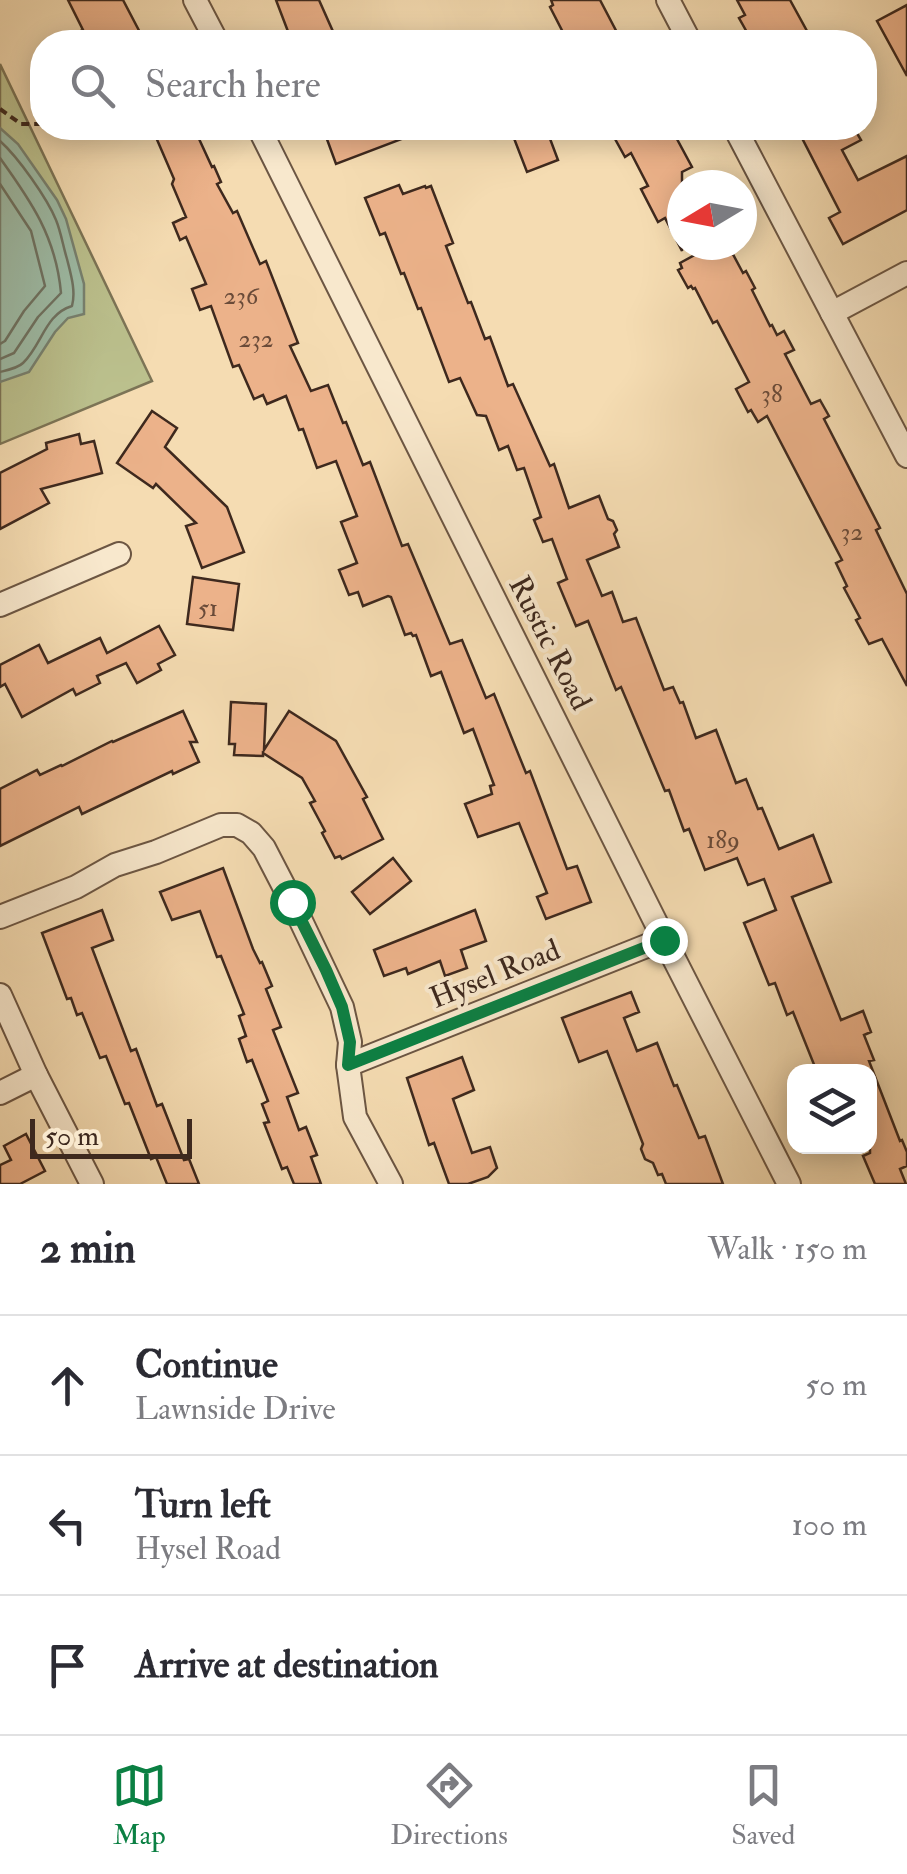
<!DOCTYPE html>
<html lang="en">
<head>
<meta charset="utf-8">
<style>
	body { margin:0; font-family:"IM FELL Double Pica",serif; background:#f2f2f3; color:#2b2b33 }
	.controls { position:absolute; right:30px; bottom:30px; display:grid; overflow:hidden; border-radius:20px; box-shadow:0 5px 25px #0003 }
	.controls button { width:90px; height:90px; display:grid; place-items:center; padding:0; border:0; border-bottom:2px solid #e1e1e2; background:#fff; color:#2b2b33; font:50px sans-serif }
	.compass { position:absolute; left:667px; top:170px; width:90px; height:90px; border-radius:50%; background:#fff; box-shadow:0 5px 25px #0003; rotate:260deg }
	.scale { position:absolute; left:30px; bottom:25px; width:162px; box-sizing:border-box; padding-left:10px; border:5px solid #3e291e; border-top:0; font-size:28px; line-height:35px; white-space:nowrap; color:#3e291e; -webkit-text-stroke:8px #f8e8cd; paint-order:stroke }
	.stop { position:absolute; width:30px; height:30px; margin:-22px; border:8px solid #0b8043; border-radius:50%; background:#fff }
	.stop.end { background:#0b8043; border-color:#fff; box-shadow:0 2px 10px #0008 }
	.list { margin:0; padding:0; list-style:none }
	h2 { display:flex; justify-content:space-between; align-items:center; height:130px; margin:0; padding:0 40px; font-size:42px }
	h2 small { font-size:32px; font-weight:400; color:#7c7c81 }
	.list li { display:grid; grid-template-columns:65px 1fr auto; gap:30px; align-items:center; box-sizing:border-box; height:140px; padding:0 40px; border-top:2px solid #e1e1e2 }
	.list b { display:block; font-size:38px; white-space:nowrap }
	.list p { margin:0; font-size:32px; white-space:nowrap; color:#7c7c81 }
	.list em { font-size:32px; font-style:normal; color:#7c7c81 }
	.icon { flex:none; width:55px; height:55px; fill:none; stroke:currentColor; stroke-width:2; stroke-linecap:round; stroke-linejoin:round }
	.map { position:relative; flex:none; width:907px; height:1184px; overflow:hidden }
	.search { position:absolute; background:#fff; box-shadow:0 5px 25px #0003; left:30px; right:30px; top:30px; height:110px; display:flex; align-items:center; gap:25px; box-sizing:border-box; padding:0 35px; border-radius:40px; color:#7c7c81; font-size:38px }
	.sheet { height:550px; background:#fff }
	nav { display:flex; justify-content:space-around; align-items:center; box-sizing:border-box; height:140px; border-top:2px solid #e1e1e2; background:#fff; font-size:28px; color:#7c7c81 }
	nav a { display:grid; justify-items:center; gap:5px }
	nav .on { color:#0b8043 }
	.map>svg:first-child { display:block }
</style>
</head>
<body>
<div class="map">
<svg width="907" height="1184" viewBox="0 0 907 1184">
	<rect width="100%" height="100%" fill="#f5dcb2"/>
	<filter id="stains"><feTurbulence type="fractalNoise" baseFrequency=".002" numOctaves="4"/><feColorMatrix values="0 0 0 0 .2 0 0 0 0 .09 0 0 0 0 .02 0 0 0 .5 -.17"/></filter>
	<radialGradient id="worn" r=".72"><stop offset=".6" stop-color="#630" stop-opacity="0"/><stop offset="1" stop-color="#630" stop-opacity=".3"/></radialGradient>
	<polygon fill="#bbc08d" stroke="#7c7456" stroke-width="2.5" points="0,64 152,381 0,444"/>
	<polygon fill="#9dbca7" stroke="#778170" stroke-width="2.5" points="0,128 18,144 57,200 66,219 84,284 84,314 68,318 55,332 29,372 0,382"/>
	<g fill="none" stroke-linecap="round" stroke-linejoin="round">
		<g stroke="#6e7262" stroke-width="2.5">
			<path d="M0 141C18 157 47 198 56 220 61 232 63 246 67 259 71 275 76 291 72 306 45 314 42 345 23 363 18 368 8 370 0 372"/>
			<path d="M0 158C31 201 56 237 61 293L38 317 14 353 0 359"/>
			<polyline points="0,184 31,231 45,286 24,311 5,341 0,344"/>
		</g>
	</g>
	<g fill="#ecb28a" stroke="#3e291e" stroke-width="2.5">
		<polygon points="68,0 123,0 145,42 57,42 83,30"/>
		<polygon points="276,0 319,0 335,36 331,37 333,42 292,42"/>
		<polygon points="551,0 600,0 622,42 568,42 550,7 553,5"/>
		<polygon points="737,0 790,0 813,42 759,42 753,32 748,34 739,18 745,15"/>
		<polygon points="907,5 907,76 877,21"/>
		<polygon points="152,128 194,128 212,167 214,166 221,182 217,184 233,213 237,211 260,264 266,261 298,343 290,346 311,391 328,385 343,423 346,422 363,465 370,462 402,546 408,544 450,644 462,640 486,698 494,694 526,773 530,771 567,869 577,866 591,902 546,919 537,897 547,893 519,823 478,837 465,804 492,794 490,786 494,785 473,729 464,733 441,672 431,676 416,635 413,636 411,633 405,635 391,597 388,596 363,606 358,592 349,595 339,570 357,563 341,522 357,516 336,461 317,468 303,429 299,430 286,396 267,404 263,395 254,399 239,365 233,367 211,306 200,310 192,289 206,284 186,237 180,240 173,223 186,217 172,184 174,179"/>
		<polygon points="334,128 428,128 428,129 336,164 324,131"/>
		<polygon points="510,128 546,128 558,160 527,172"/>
		<polygon points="609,128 671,128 692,167 682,172 682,251 665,218 658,222 641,189 648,186 631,153 625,157"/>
		<polygon points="822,128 854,128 861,140 842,150 858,180 907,156 907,210 843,244 829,218 840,212 802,138"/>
		<polygon points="399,185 403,194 425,186 426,188 431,186 453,243 446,246 468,303 471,302 485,339 490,337 508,386 513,384 550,466 554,464 569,508 599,496 608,519 613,521 617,530 614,534 619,547 587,560 602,596 612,592 623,622 636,618 664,690 673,687 680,703 683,702 696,738 716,730 736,783 746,779 758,809 762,808 779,849 813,835 831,882 792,897 841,1020 863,1011 871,1032 864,1035 874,1060 869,1061 900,1141 902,1140 907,1152 907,1166 900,1169 906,1184 875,1184 863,1156 870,1153 870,1072 817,1072 793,1012 787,1015 775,983 769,985 744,923 776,910 764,879 748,885 737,858 705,870 689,829 684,831 669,790 665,791 621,687 616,690 588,621 576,626 558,583 567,579 552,539 543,542 534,520 541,517 524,468 517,470 508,446 499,450 486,416 477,415 460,378 449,382 421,308 418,309 404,273 401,274 385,233 380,235 365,198"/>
		<polygon points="713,245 728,245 743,273 746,271 755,288 752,290 770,326 772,325 777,335 784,331 794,350 785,354 811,404 820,400 829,416 824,419 880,528 876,530 907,594 907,686 882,639 869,644 856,620 860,618 844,588 847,586 836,563 842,560 767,416 758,422 751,410 748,412 736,389 749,382 717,321 713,323 695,288 693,289 691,286 688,288 678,270 682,268 680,263"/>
		<polygon points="152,411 177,428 165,447 227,507 244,552 202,568 186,526 196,523 156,484 153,488 117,463"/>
		<polygon points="79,434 81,444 94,441 102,473 41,489 49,503 0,529 0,473 47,449 46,443"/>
		<polygon points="193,577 239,584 233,630 187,624"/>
		<polygon points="159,626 175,655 158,664 161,670 137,683 126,663 97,676 100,683 76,695 73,689 22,717 5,684 0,687 0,665 39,645 48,663 100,638 107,653"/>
		<polygon points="231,702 266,704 264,750 289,711 336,741 367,797 363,799 383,839 342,859 340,856 335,858 322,833 325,831 310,803 315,801 302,778 263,753 263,756 234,755 235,744 229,744"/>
		<polygon points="183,711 197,742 190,742 199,762 173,774 172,771 82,814 79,807 0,846 0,789 37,770 40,775 61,765 62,766 112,741 113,742"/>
		<polygon points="393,858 411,881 370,914 352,892"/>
		<polygon points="223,868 253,949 260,963 262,962 272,986 266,989 281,1027 273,1030 298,1093 287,1097 299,1130 306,1127 317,1155 311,1157 321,1184 294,1184 287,1167 282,1169 264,1123 269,1122 262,1104 268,1101 252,1060 247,1062 239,1039 246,1036 239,1016 244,1014 221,956 217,957 200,911 172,920 160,892"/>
		<polygon points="102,910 113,940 92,948 131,1051 136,1049 157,1106 162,1104 184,1160 189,1159 199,1184 167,1184 156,1157 151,1159 129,1103 125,1104 106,1056 100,1058 82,1013 77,1015 71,998 67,999 42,933"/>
		<polygon points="475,910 486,941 461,950 467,968 445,976 440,961 408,974 406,968 384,976 374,950"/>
		<polygon points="631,992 639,1012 624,1018 637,1051 657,1043 674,1086 677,1085 699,1138 705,1136 723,1184 666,1184 662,1174 658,1175 653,1163 645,1159 641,1149 643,1144 607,1051 579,1062 562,1018"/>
		<polygon points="462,1057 474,1090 453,1099 472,1153 490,1147 497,1168 488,1177 468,1184 449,1184 434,1143 429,1145 407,1078"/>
		<polygon points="26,1134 45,1171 20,1184 0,1184 0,1165 11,1160 4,1146"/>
	</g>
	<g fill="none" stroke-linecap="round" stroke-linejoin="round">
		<defs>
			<g id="street">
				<polyline points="195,0 217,42"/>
				<polyline points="668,0 690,42"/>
				<polyline points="259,128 664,939 789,1184"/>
				<polyline points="735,128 907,456"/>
				<polyline points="832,313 907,273"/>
				<polyline points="0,605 119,554"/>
				<polyline points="0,917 76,887 115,865 156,852 221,825 237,825 251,833 264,848 292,902 342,1007 350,1042 348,1065 355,1117 391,1184"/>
				<polyline points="0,995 36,1075 92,1184"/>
				<polyline points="348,1065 664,939"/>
				<polyline points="0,1093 36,1075"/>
			</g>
		</defs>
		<use href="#street" stroke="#6c5643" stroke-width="26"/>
		<polyline stroke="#3e291e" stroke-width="4" stroke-dasharray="8 5" stroke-linecap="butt" points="0,109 21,124 42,124"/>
		<use href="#street" stroke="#f8e8cd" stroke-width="22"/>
	</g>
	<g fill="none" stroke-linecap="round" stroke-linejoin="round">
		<polyline stroke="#0b8043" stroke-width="12" points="292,902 326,970 342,1007 350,1042 348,1065 664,940"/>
	</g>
	<g text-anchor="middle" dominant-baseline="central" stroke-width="8" stroke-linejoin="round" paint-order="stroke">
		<g font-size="25" fill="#6a4b39">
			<text x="241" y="296">236</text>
			<text x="256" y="339">232</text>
			<text x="772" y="394">38</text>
			<text x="852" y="532">32</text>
			<text x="208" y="608">51</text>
			<text x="723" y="840">189</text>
		</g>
		<g font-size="30" fill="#3e291e" stroke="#f8e8cd">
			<text transform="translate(550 643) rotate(63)">Rustic Road</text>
			<text transform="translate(495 974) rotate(-22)">Hysel Road</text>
		</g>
	</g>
	<rect width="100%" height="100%" filter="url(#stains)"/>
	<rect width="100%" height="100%" fill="url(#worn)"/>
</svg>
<div class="controls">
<button><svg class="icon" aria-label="layers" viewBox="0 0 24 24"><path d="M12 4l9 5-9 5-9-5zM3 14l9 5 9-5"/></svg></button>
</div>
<svg class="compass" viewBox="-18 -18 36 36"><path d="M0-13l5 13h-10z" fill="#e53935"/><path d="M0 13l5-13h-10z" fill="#7c7c81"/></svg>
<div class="scale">50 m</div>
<div class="stop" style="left:292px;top:902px"></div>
<div class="stop end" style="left:664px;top:940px"></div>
<div class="search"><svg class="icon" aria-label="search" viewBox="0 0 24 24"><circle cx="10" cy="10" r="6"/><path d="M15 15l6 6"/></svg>Search here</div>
</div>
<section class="sheet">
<h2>2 min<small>Walk · 150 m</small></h2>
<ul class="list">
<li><svg class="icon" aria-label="ahead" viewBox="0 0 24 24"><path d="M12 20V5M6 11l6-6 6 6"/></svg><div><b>Continue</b><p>Lawnside Drive</p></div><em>50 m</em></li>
<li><svg class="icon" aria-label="left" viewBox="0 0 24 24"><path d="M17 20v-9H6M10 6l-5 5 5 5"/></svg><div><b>Turn left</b><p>Hysel Road</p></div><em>100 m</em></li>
<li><svg class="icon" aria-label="arrive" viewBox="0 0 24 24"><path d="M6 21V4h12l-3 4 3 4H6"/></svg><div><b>Arrive at destination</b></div></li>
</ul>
</section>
<nav>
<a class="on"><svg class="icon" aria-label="map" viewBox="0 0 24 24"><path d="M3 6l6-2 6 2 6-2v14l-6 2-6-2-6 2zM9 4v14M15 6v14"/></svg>Map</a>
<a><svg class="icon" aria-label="directions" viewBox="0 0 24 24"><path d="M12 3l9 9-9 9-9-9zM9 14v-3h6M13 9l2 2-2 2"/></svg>Directions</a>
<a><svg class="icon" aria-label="saved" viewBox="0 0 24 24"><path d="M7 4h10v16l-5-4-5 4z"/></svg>Saved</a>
</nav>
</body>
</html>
